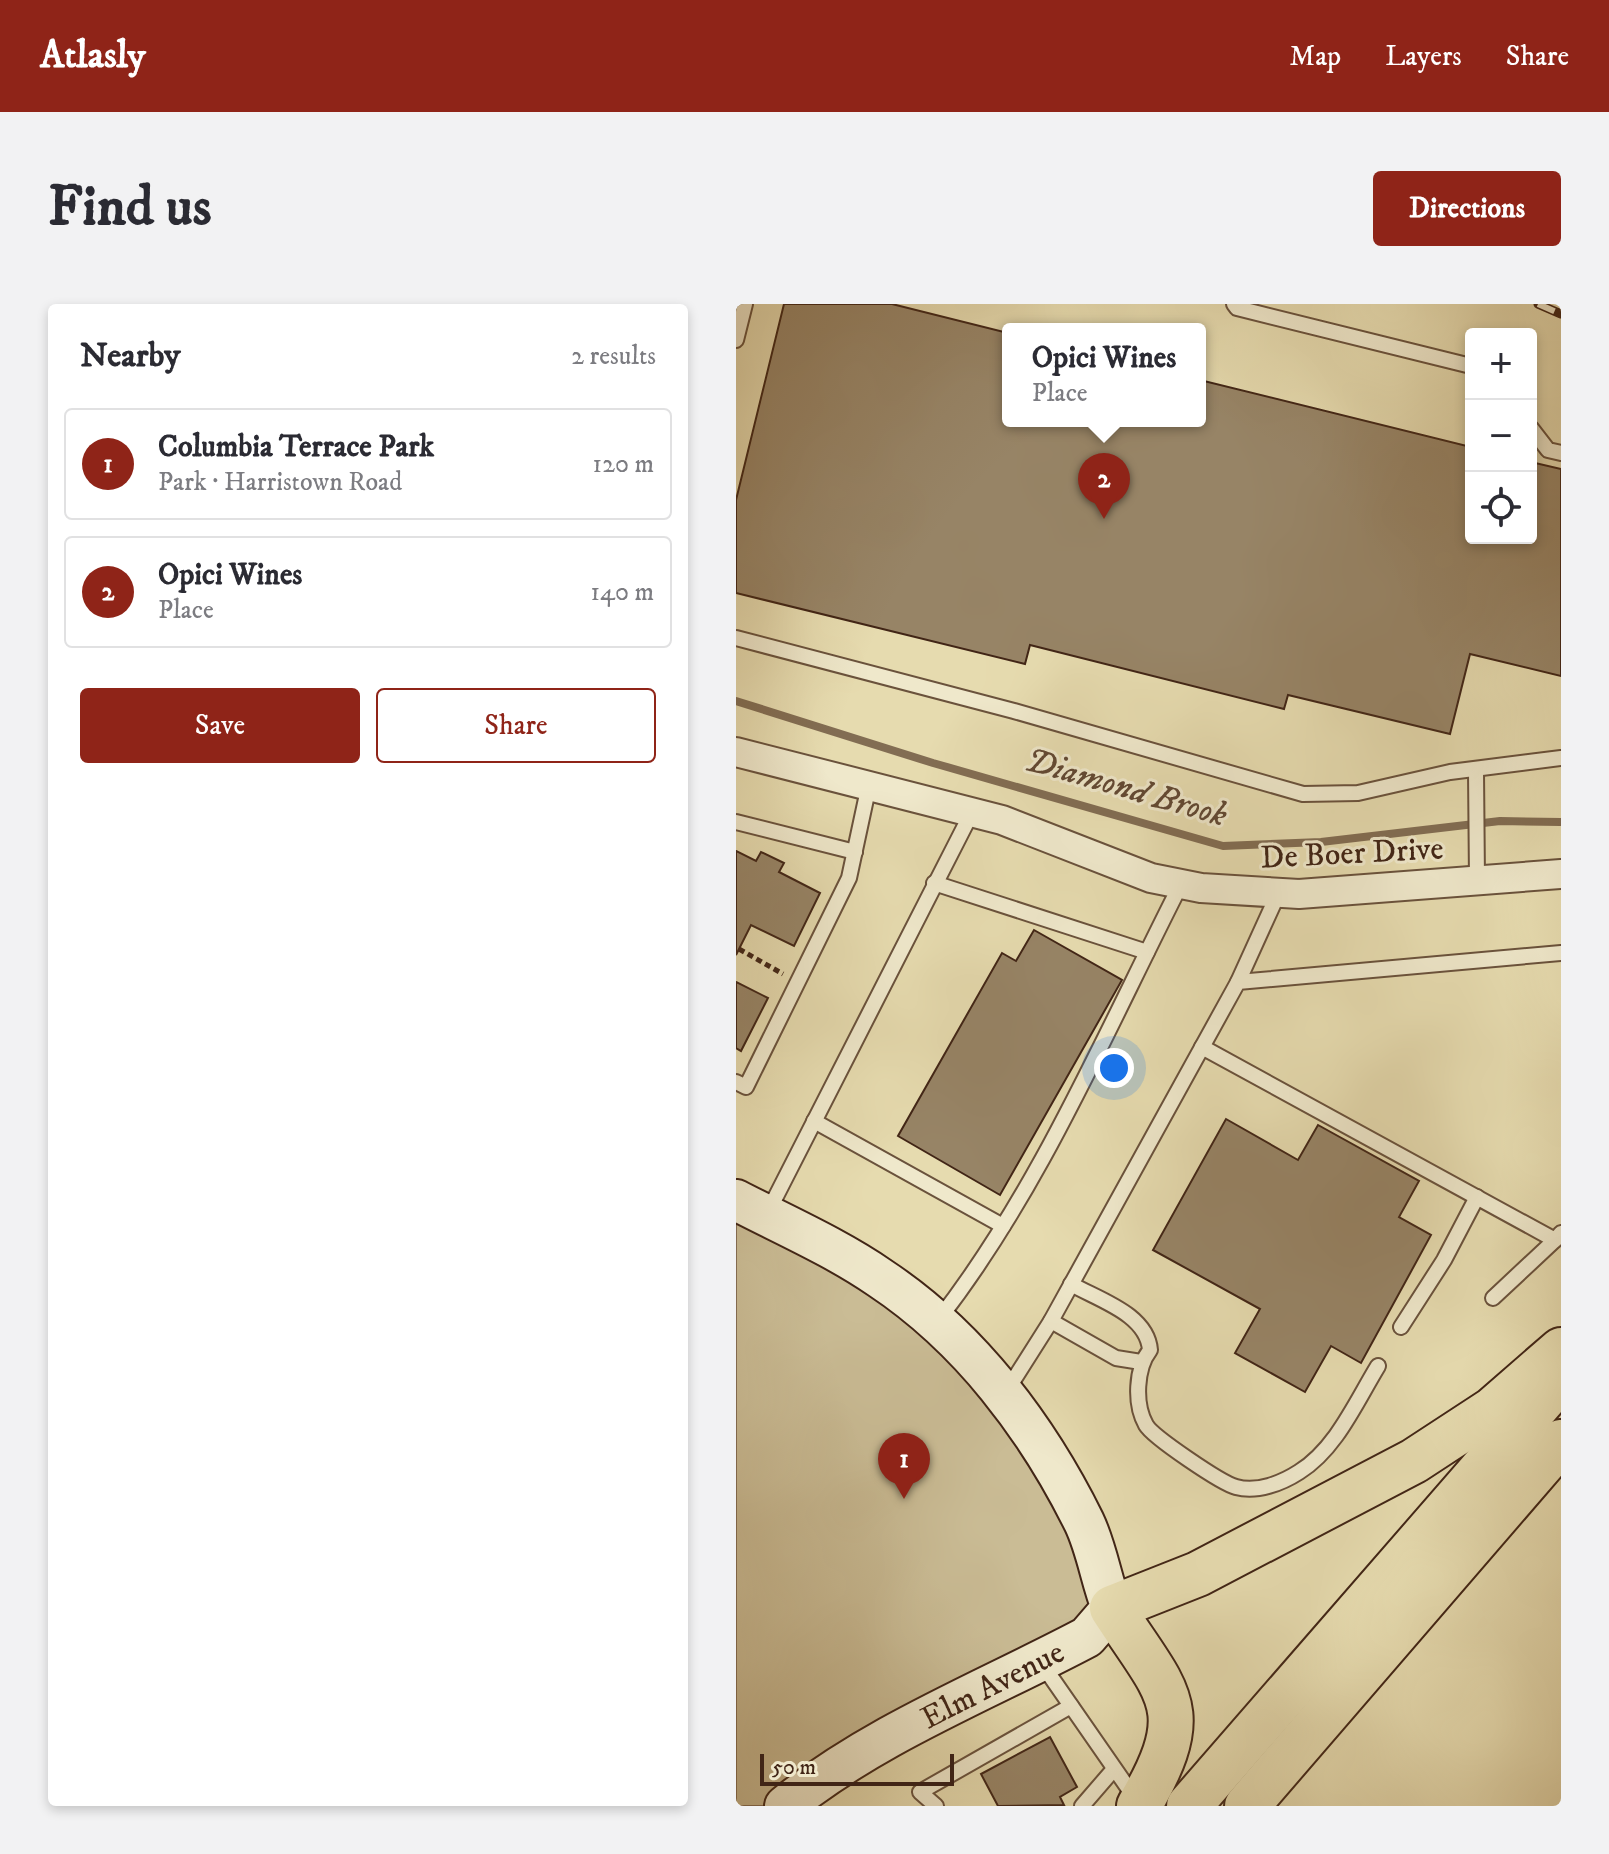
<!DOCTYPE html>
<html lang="en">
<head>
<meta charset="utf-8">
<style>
	body { margin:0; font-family:"IM FELL DW Pica",serif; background:#f2f2f3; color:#2b2b33 }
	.controls { position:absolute; right:24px; top:24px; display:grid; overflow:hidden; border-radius:8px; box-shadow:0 4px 12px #0003 }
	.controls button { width:72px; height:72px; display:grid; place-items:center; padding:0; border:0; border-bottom:2px solid #e1e1e2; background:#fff; color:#2b2b33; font:40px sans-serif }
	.scale { position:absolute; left:24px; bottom:20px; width:194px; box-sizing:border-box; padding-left:8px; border:4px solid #412516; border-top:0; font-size:22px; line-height:28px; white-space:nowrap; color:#412516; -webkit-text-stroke:6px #efe8cb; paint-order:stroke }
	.you { position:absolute; left:378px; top:764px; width:28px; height:28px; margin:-20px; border:6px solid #fff; border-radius:50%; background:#1a73e8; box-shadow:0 0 0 12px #1a73e833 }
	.badge { display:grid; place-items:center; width:52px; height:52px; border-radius:50%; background:#8f2418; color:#fff; font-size:26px; font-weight:700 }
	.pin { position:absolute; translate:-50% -66px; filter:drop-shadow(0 2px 4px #0008) }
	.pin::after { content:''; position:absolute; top:42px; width:28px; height:24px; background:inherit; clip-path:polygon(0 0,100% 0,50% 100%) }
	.popup { position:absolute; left:266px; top:19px; width:204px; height:104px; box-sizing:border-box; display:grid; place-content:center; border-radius:8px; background:#fff; filter:drop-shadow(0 2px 6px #0005); font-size:26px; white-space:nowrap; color:#7c7c81 }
	.popup b { font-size:30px; color:#2b2b33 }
	.popup::after { content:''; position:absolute; left:50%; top:100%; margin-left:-16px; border:16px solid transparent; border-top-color:#fff }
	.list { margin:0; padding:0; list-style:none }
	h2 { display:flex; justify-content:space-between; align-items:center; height:104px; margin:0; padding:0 32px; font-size:34px }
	h2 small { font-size:26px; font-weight:400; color:#7c7c81 }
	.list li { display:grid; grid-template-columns:52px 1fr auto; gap:24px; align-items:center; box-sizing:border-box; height:112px; margin:0 16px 16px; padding:0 16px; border:2px solid #e1e1e2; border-radius:8px }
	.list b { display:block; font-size:30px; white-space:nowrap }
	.list p { margin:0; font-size:26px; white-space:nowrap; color:#7c7c81 }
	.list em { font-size:26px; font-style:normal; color:#7c7c81 }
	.actions { display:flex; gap:16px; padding:24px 32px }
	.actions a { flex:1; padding:18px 0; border:2px solid #8f2418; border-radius:8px; text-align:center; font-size:28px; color:#8f2418 }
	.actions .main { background:#8f2418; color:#fff }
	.icon { flex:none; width:44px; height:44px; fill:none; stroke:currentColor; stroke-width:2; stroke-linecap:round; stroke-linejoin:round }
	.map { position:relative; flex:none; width:825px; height:1502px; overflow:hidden; border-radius:8px }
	header { display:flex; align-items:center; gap:48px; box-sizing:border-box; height:112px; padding:0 40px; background:#8f2418; color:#fff }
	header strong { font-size:38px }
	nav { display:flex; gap:44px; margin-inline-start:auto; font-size:28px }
	.intro { display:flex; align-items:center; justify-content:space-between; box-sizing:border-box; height:192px; padding:0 48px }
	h1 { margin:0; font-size:56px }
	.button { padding:20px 36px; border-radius:8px; background:#8f2418; color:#fff; font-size:28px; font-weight:700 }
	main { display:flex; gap:48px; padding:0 48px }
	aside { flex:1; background:#fff; border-radius:8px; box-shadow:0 4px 12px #0003 }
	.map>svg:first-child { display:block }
</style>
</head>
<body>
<header>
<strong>Atlasly</strong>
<nav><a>Map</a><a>Layers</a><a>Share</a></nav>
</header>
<div class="intro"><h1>Find us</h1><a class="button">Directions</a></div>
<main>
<aside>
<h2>Nearby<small>2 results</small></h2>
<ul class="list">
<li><span class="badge">1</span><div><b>Columbia Terrace Park</b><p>Park · Harristown Road</p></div><em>120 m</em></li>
<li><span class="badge">2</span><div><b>Opici Wines</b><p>Place</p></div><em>140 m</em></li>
</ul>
<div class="actions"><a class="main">Save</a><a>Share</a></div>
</aside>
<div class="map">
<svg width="825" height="1502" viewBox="0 0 825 1502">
	<rect width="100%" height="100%" fill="#e6dbaf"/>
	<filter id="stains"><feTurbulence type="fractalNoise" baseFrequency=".0025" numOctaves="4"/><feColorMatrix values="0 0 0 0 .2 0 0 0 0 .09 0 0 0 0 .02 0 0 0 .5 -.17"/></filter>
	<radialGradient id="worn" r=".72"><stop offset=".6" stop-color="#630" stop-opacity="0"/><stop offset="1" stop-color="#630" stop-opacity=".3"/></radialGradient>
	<polygon fill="#cabc95" stroke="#867056" stroke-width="2" points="0,896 257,1077 376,1304 49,1502 0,1502"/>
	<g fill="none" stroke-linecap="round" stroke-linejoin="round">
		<polyline stroke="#826d53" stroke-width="8" points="0,397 197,459 487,542 585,538 764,517 825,518"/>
	</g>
	<g fill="#978466" stroke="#412516" stroke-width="2">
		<polygon points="48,0 156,0 272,29 272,117 464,117 464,76 735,143 735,234 795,234 795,158 825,165 825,372 734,350 714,430 552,391 548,405 294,341 289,360 0,289 0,196"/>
		<polygon points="0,547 20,557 25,548 48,559 43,568 84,589 58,642 15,621 0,651"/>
		<polygon points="298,626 386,676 264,891 162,832 266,649 280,657"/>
		<polygon points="0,678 32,694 5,747 0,744"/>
		<polygon points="490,815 562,856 582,821 683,877 663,913 695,931 625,1059 595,1042 569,1088 499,1049 524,1005 417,946"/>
		<polygon points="314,1433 341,1483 324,1493 328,1501 262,1502 245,1470"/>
	</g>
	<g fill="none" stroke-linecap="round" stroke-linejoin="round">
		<defs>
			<g id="lane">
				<polyline points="498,0 501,4 735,62"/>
				<polyline points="0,36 9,0"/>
				<polyline points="795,124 812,146 825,149"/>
				<polyline points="0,334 278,407 567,490 622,489 714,468 825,454"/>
				<polyline points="740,468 741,576"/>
				<polyline points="0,518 119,548"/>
				<polyline points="198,579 411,648"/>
				<polyline points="502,678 542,590"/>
				<polyline points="466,743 819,936 825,929"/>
				<polyline points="0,778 10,783 113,574 133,481"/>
				<polyline points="78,817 267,922"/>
				<polyline points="32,908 235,510"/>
				<path d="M335 980C363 996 411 1010 414 1046 400 1064 398 1100 410 1121 417 1133 485 1179 500 1183 521 1189 546 1179 563 1168 600 1145 620 1098 642 1062"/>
				<polyline points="757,994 819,936"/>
				<path d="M203 1015C304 885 370 727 445 580"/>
				<polyline points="315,1017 380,1054 405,1058"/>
				<polyline points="665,1023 708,956 741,893"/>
				<polyline points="270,1088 315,1017 502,678 825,649"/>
				<polyline points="306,1360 399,1494"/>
				<polyline points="200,1502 184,1488 335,1402"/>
				<polyline points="346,1502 378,1465"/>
			</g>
			<polyline id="street" points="0,448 266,516 415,574 465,584 563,590 825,570"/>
			<path id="secondary" d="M0 896C48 921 99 943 144 974 233 1033 301 1123 348 1218 361 1245 365 1276 376 1304L351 1333C251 1386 138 1430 49 1502"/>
			<g id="highway">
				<path d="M403 1502C461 1403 432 1391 376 1304L462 1270 678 1157 756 1106 825 1046"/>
				<polyline points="453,1502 821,1079"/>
				<polyline points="511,1502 825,1138"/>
			</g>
		</defs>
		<use href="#lane" stroke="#6a523c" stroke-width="18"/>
		<use href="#street" stroke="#6a523c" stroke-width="32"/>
		<use href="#secondary" stroke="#412516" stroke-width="44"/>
		<use href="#highway" stroke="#412516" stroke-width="48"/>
		<polyline stroke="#412516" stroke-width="5" stroke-dasharray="6 4" stroke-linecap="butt" points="3,645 47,670"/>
		<use href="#lane" stroke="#efe8cb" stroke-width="14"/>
		<use href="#street" stroke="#efe8cb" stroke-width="28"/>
		<use href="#secondary" stroke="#efe8cb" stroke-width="40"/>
		<use href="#highway" stroke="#e6dbaf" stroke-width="44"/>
		<defs>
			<polyline id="rail" points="802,0 825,10"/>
		</defs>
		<use href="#rail" stroke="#412516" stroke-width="9"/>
		<use href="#rail" stroke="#efe8cb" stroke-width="6" stroke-dasharray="18" stroke-linecap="butt"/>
	</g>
	<g text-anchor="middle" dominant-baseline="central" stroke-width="6" stroke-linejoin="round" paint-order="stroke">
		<g font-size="32" fill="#412516" stroke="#efe8cb">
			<text transform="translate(616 550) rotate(-3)">De Boer Drive</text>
			<text transform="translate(257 1382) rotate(-27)">Elm Avenue</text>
		</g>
		<g font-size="34" font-style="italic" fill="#624934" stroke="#efe8cb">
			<text transform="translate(390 484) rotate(16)">Diamond Brook</text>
		</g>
	</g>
	<rect width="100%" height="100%" filter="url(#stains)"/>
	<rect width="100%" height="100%" fill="url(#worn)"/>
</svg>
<div class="controls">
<button>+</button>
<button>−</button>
<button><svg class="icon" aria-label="locate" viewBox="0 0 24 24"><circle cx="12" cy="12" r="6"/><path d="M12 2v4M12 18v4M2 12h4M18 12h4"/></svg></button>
</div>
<div class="scale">50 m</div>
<div class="you"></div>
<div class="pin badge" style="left:168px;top:1195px">1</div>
<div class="pin badge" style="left:368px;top:215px">2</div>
<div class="popup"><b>Opici Wines</b>Place</div>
</div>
</main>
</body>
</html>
